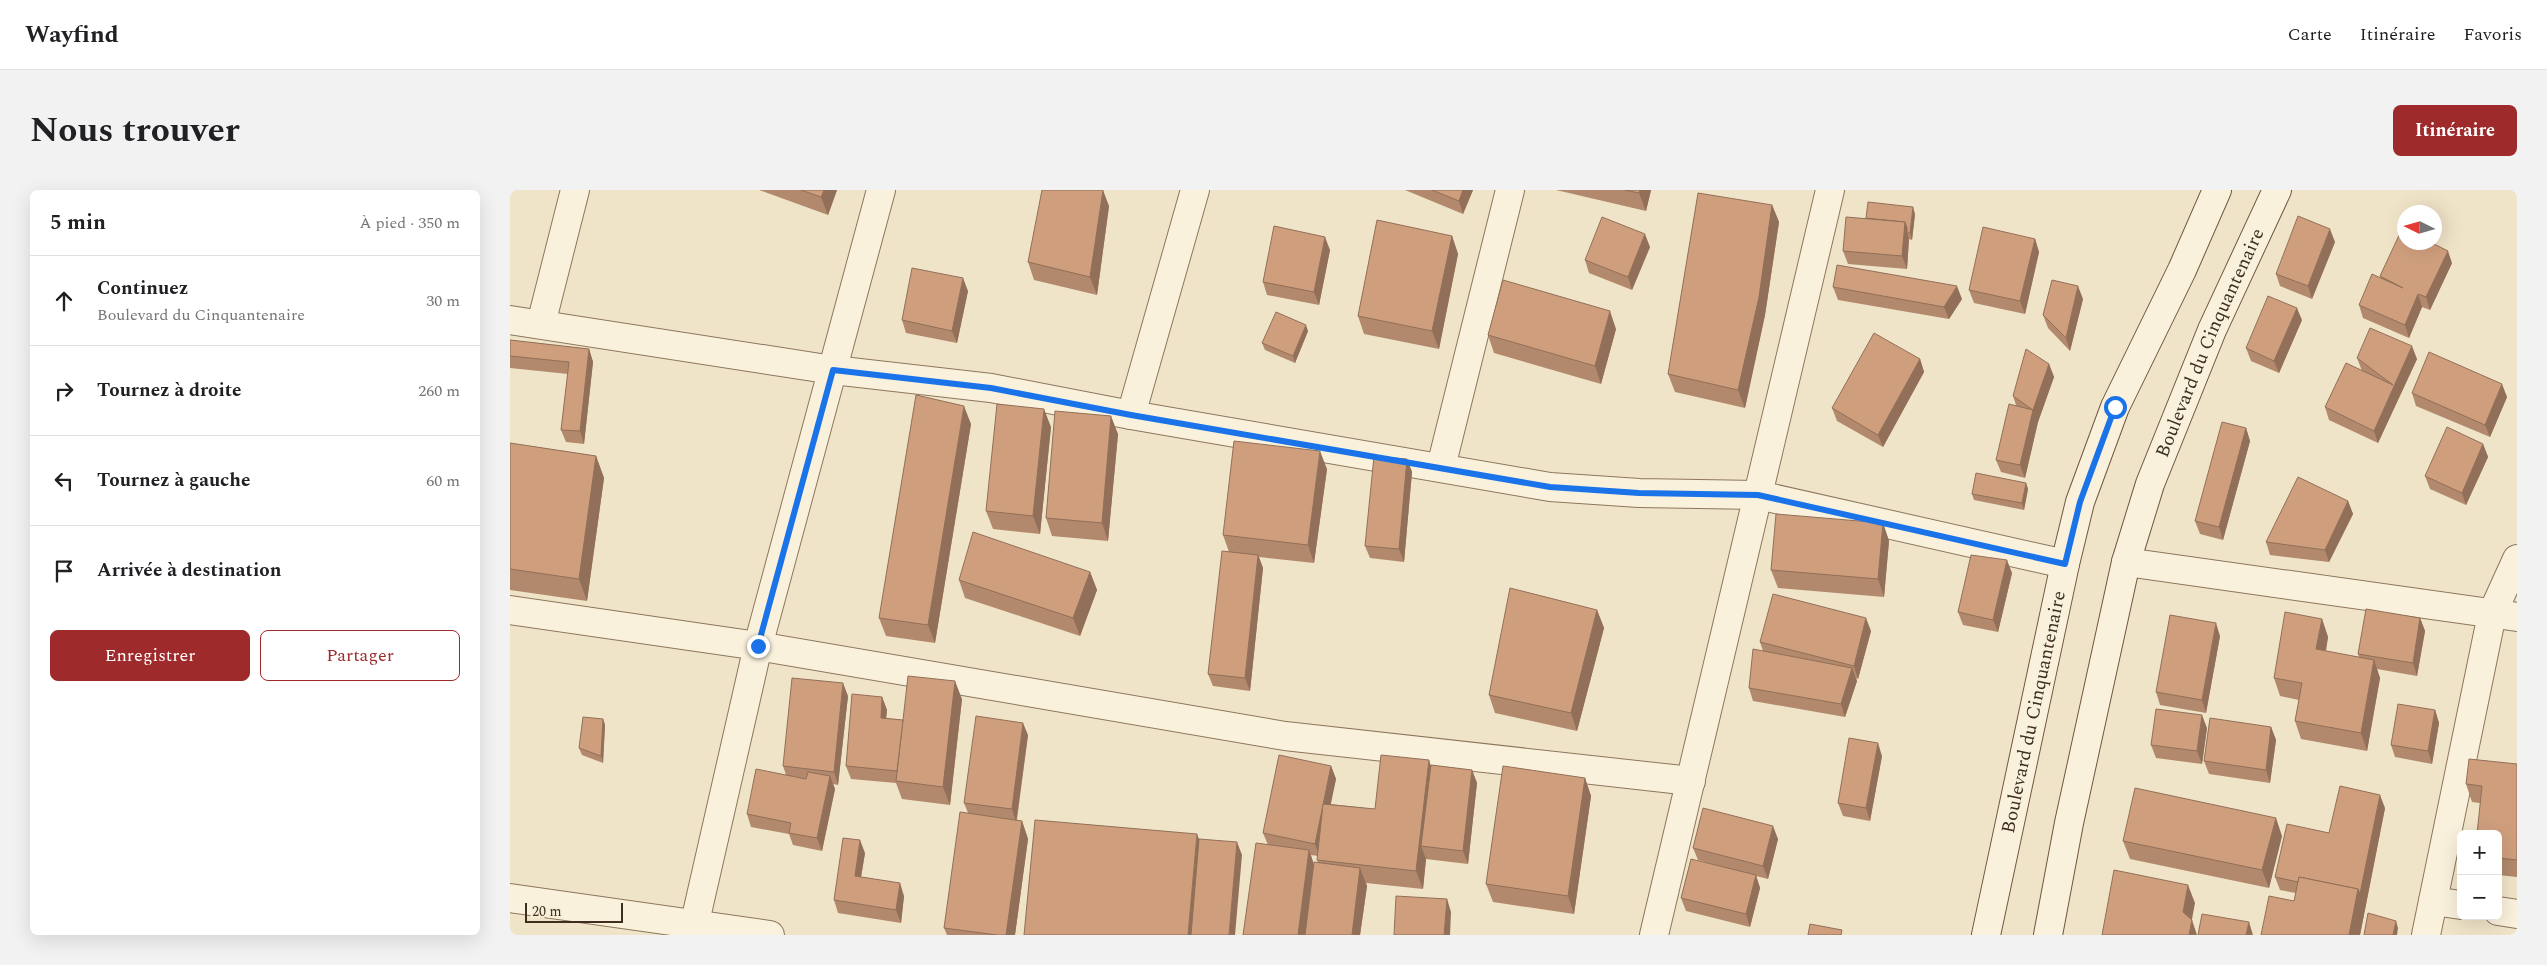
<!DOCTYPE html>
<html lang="fr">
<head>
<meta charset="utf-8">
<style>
	body { margin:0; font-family:Spectral,serif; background:#f2f2f2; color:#202124 }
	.controls { position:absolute; right:15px; bottom:15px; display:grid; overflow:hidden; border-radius:8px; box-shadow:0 5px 20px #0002 }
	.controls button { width:45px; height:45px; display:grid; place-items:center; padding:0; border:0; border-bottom:1px solid #e0e0e0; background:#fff; color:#202124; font:25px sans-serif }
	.compass { position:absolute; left:1887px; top:15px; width:45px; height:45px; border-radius:50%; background:#fff; box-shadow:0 5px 20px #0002; rotate:275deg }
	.scale { position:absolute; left:15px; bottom:12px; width:98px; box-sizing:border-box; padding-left:5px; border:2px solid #3d2e20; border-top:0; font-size:14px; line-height:18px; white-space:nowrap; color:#3d2e20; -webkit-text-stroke:4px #f7eed8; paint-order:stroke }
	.stop { position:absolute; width:15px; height:15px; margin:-11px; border:4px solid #1a73e8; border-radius:50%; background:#fff }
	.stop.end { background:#1a73e8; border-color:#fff; box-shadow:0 1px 5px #0008 }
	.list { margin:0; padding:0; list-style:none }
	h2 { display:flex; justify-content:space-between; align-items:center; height:65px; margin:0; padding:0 20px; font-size:21px }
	h2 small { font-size:16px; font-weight:400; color:#757577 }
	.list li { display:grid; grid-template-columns:32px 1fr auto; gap:15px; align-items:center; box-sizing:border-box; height:90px; padding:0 20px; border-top:1px solid #e0e0e0 }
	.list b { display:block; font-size:19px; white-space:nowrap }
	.list p { margin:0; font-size:16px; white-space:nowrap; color:#757577 }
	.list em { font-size:16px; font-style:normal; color:#757577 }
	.actions { display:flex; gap:10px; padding:15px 20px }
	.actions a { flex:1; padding:11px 0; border:1px solid #9e2a2b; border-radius:8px; text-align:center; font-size:18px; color:#9e2a2b }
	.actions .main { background:#9e2a2b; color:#fff }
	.icon { flex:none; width:28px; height:28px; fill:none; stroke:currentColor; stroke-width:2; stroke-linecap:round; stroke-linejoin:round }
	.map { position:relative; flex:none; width:2007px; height:745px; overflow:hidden; border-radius:8px }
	header { display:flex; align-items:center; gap:30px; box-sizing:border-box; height:70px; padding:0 25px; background:#fff; border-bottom:1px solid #e0e0e0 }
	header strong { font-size:24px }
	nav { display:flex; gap:28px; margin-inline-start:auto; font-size:18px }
	.intro { display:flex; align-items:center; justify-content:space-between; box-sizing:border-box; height:120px; padding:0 30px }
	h1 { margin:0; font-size:35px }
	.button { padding:12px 22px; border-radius:8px; background:#9e2a2b; color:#fff; font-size:18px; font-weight:700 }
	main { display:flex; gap:30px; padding:0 30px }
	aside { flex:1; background:#fff; border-radius:8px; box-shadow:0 5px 20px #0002 }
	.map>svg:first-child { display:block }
</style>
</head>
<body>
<header>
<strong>Wayfind</strong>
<nav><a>Carte</a><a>Itinéraire</a><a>Favoris</a></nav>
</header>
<div class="intro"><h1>Nous trouver</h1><a class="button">Itinéraire</a></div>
<main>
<aside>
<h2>5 min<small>À pied · 350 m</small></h2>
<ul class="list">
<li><svg class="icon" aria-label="ahead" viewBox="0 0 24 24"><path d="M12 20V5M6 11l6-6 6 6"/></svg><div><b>Continuez</b><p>Boulevard du Cinquantenaire</p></div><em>30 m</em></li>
<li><svg class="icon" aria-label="right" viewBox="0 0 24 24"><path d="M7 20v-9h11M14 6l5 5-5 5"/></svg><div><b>Tournez à droite</b></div><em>260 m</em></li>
<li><svg class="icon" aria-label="left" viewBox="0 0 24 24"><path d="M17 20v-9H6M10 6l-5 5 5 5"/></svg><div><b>Tournez à gauche</b></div><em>60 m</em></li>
<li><svg class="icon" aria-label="arrive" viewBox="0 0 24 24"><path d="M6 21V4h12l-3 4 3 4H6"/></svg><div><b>Arrivée à destination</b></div></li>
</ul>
<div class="actions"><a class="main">Enregistrer</a><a>Partager</a></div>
</aside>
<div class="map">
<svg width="2007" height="745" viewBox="0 0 2007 745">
	<rect width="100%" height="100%" fill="#f0e4c8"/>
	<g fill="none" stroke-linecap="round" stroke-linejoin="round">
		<defs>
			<g id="minor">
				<polyline points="0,130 323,180 481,198 621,225 1040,297 1129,303 1248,305 1555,374"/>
				<polyline points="31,134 65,0"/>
				<polyline points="621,225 685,0"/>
				<polyline points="931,277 1000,0"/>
				<polyline points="1616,372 2007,427"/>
				<polyline points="0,420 248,456 775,546 1181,591"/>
				<polyline points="0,708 260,745"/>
				<polyline points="1923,711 1951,715"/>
				<polyline points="1988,721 2007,724"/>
				<polyline points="182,745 248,456 371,0"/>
				<polyline points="1144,745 1320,0"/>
				<polyline points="1916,745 1982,424 2007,369"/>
			</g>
			<g id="secondary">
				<path id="s1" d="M1476 745 1555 374 1570 312 1605 217 1672 80 1707 0"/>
				<path id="s2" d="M1538 745 1559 633 1616 372 1640 294 1702 140 1767 0"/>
			</g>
		</defs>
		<use href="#minor" stroke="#8d765c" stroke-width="30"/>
		<use href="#secondary" stroke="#6f573f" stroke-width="30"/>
		<use href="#minor" stroke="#faf1dc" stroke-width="28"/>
		<use href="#secondary" stroke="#faf1dc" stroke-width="28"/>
	</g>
	<g fill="#b2896c" fill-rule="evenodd">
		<polygon points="249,0 327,0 318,25"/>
		<polygon points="895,0 963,0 953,24"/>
		<polygon points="1046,0 1141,0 1136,21"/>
		<polygon points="1262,15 1269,32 1255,125 1235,218 1165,202 1158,184"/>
		<polygon points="599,16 587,105 524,90 518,72"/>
		<polygon points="1405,24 1402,50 1399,49 1397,79 1338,74 1333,61 1356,28"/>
		<polygon points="942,46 948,64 929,159 854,144 848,126"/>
		<polygon points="1525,49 1529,62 1515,124 1464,113 1459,100"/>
		<polygon points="1825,52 1802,109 1770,96 1766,84"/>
		<polygon points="1140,57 1122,100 1079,83 1075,70"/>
		<polygon points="820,60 809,115 757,105 753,92"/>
		<polygon points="1942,73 1920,120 1912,117 1899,148 1853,128 1849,115 1871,89 1870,86"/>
		<polygon points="1323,97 1452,109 1439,129 1328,110"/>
		<polygon points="458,101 447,153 396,143 392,130"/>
		<polygon points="1573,109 1560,161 1538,138 1533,125"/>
		<polygon points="1792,130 1769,183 1741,171 1736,158"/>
		<polygon points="1106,139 1091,194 984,163 978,145"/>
		<polygon points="798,141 785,173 755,160 752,153"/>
		<polygon points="0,150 79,159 83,172 74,254 56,252 51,240 58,184 0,178"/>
		<polygon points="1847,168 1907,169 1868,253 1819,230 1815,217 1852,181"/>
		<polygon points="1410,169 1414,182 1373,257 1327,231 1322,218"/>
		<polygon points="1539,174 1544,187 1528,232 1515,288 1491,282 1486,270 1506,215 1503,206"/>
		<polygon points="1902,203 1997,207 1980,247 1906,216"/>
		<polygon points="461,234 425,453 376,446 369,428"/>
		<polygon points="541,237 530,344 483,339 476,321"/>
		<polygon points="1736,238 1740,251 1713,350 1690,344 1685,331"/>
		<polygon points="608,244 598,351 542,346 536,328"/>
		<polygon points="0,253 86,266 94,288 77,411 0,400"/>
		<polygon points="1973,254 1978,267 1956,315 1920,299 1915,286"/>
		<polygon points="897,269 902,282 894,372 860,368 855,356"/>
		<polygon points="817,279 804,373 749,367 753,378 740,501 703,496 698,484 719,362 713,345"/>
		<polygon points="1516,293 1518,299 1514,320 1464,310 1462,304"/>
		<polygon points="1838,311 1843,324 1819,372 1760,365 1756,352"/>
		<polygon points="1373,333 1379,351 1374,407 1268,398 1261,380"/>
		<polygon points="580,382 587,400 570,446 455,408 449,390"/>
		<polygon points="1502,383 1488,442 1453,435 1448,422"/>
		<polygon points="1087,420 1094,438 1067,541 985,523 979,505"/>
		<polygon points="1910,428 1915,441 1907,486 1867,479 1870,488 1857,561 1791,549 1785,531 1789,510 1770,506 1764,488 1812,429 1818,447 1816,461 1849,467 1848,464"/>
		<polygon points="1361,441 1348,489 1346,488 1347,491 1335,527 1243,511 1239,498 1253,461 1250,452"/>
		<polygon points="1710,446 1696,523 1650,515 1646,502"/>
		<polygon points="338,506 328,595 323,594 325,599 312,661 283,655 279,644 241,637 237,624 276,585 273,576"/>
		<polygon points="372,507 377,520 376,528 393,530 452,509 440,615 392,609 386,593 341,589 336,576"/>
		<polygon points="1925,520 1929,533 1922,574 1885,567 1881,555"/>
		<polygon points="93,529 95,535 93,573 72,565 69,558"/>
		<polygon points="1761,537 1766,550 1760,593 1699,584 1694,571"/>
		<polygon points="1697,538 1692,574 1646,568 1641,555"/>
		<polygon points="518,545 507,630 512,631 518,649 505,745 437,745 434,738 458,623 454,613"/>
		<polygon points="1372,566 1360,631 1333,626 1328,613"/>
		<polygon points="2007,574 2007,687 1988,685 1988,644 1970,613 1962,612 1956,594"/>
		<path d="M921 575 962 580 967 593 958 674 916 669 913 699 856 693 857 696 850 745H733L758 655 753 643 821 576 826 589 820 614 865 619ZM801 665 808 666 807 670 808 673 804 675Z"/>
		<polygon points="1075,588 1081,606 1064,724 983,712 976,694"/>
		<polygon points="1875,618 1850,745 1784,711 1786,703 1770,700 1765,687 1819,643"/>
		<polygon points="1772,646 1759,698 1620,669 1613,651"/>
		<polygon points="1268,649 1258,689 1246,686 1250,698 1240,737 1176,721 1171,708 1209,676 1188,670 1183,658"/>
		<polygon points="355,663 351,687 394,706 391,733 328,723 324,710"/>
	</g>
	<g fill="#916f58">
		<polygon points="314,0 327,0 318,25 311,7"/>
		<polygon points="593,0 599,16 587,105 580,87"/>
		<polygon points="953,0 963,0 953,24 949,11"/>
		<polygon points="1130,0 1141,0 1136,21 1129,3"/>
		<polygon points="1262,15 1269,32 1255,125 1235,218 1228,200"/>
		<polygon points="1403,17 1405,24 1402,50 1400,43"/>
		<polygon points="1395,32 1399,43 1397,43 1399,49 1397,79 1392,66"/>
		<polygon points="1820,39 1825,52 1802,109 1798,96"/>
		<polygon points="1135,44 1140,57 1122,100 1118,87"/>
		<polygon points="942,46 948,64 929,159 922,141"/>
		<polygon points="815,47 820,60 809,115 804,102"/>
		<polygon points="1525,49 1529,62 1515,124 1510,111"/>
		<polygon points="1938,61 1942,73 1920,120 1916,107"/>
		<polygon points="453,88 458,101 447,153 442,141"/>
		<polygon points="1447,96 1452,109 1439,129 1434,117"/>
		<polygon points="1568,96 1573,109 1560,161 1556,148"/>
		<polygon points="1908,104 1912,117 1899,148 1895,135"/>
		<polygon points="1787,118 1792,130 1769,183 1764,171"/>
		<polygon points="1100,121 1106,139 1091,194 1085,176"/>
		<polygon points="796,135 798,141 785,173 783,166"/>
		<polygon points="1902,156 1907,169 1868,253 1864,241"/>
		<polygon points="79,159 83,172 74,254 70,241"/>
		<polygon points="1410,169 1414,182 1373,257 1368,245"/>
		<polygon points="1539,174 1544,187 1528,232 1515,288 1510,275 1523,220"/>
		<polygon points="1992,194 1997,207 1980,247 1975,235"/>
		<polygon points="454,216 461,234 425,453 418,435"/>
		<polygon points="534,219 541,237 530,344 523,326"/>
		<polygon points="601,226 608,244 598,351 592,333"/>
		<polygon points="1736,238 1740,251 1713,350 1709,337"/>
		<polygon points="1973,254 1978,267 1956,315 1952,303"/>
		<polygon points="810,261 817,279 804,373 798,355"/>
		<polygon points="86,266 94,288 77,411 69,389"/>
		<polygon points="897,269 902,282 894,372 889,359"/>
		<polygon points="1516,293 1518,299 1514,320 1512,313"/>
		<polygon points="1838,311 1843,324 1819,372 1815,360"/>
		<polygon points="1373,333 1379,351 1374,407 1368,389"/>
		<polygon points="748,365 753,378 740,501 735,488"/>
		<polygon points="1497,370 1502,383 1488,442 1483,430"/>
		<polygon points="580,382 587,400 570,446 563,428"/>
		<polygon points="1087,420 1094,438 1067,541 1061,523"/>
		<polygon points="1356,428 1361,441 1348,489 1344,476"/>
		<polygon points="1910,428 1915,441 1907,486 1903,473"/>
		<polygon points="1812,429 1818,447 1813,477 1806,459"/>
		<polygon points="1706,433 1710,446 1696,523 1692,510"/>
		<polygon points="1864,470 1870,488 1857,561 1851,543"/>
		<polygon points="1342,478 1347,491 1335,527 1331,514"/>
		<polygon points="445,491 452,509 440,615 433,597"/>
		<polygon points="333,493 338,506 328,595 324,582"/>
		<polygon points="372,507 377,520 375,541 371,528"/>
		<polygon points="1925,520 1929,533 1922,574 1918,561"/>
		<polygon points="1692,525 1697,538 1692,574 1687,561"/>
		<polygon points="93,529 95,535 93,573 91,566"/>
		<polygon points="513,533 518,545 506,632 502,619"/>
		<polygon points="1761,537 1766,550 1760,593 1756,580"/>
		<polygon points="1368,553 1372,566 1360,631 1356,618"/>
		<polygon points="919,570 925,588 911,656 916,669 913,699 906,681"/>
		<polygon points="821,576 826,589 810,667 805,654"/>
		<polygon points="962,580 967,593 958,674 953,661"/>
		<polygon points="320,586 325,599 312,661 307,648"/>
		<polygon points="1075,588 1081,606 1064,724 1058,706"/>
		<polygon points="1870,605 1875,618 1850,745 1839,745 1848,699"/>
		<polygon points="1766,628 1772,646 1759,698 1752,680"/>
		<polygon points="512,631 518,649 505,745 496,745"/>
		<polygon points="1263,636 1268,649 1258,689 1253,676"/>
		<polygon points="687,644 694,662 686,745 678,745"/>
		<polygon points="350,650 355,663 349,699 345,686"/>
		<polygon points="727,652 732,665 725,745 719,745"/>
		<polygon points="799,660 805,678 797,745 788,745"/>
		<polygon points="850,678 857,696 850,745 842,745"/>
		<polygon points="1246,685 1250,698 1240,737 1236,724"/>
		<polygon points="390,693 394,706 391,733 386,720"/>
		<polygon points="1678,695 1685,713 1680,740 1673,722"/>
		<polygon points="937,709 941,722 940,745 934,745"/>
		<polygon points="1682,730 1687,745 1679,745"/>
		<polygon points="1886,731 1888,738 1887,745 1883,745"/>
		<polygon points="1739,732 1743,745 1736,745"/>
	</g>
	<g fill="#cf9f7d" stroke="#916f58">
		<polygon points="291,0 314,0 311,7"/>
		<polygon points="532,0 593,0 580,87 518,72"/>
		<polygon points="922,0 953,0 949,11"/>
		<polygon points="1115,0 1130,0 1129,3"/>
		<polygon points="1188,3 1262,15 1249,107 1228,200 1158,184"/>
		<polygon points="1358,12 1403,17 1400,43 1397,43 1397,38 1395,32 1356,28"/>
		<polygon points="1788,26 1820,39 1798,96 1766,84"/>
		<polygon points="1092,27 1135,44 1118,87 1075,70"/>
		<polygon points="1336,27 1395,32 1392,66 1333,61"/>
		<polygon points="867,30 942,46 922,141 848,126"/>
		<polygon points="764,36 815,47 804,102 753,92"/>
		<polygon points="1473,37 1525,49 1510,111 1459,100"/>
		<polygon points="1892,39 1894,41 1894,52 1920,52 1938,61 1916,107 1908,104 1895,135 1849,115 1862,84 1893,98 1870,86"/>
		<polygon points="1327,75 1447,96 1434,117 1323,97"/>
		<polygon points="402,78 453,88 442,141 392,130"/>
		<polygon points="993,90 1100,121 1085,176 978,145"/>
		<polygon points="1542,90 1568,96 1556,148 1533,125"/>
		<polygon points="1758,106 1787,118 1764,171 1736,158"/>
		<polygon points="766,122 796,135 783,166 752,153"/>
		<polygon points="1860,138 1902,156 1864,241 1815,217 1836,173 1883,195 1847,168"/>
		<polygon points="1364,143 1410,169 1368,245 1322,218"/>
		<polygon points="0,150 79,159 70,241 51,240 59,172 0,166"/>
		<polygon points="1516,159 1539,174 1523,220 1510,275 1486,270 1499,214 1523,220 1503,206"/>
		<polygon points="1919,162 1992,194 1975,235 1902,203"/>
		<polygon points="406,205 454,216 418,435 369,428"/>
		<polygon points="487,214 534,219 523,326 476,321"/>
		<polygon points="545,221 601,226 592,333 536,328"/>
		<polygon points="1712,232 1736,238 1709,337 1685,331"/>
		<polygon points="1937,237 1973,254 1952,303 1915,286"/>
		<polygon points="724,251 810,261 798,355 713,345"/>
		<polygon points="0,253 86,266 69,389 0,379"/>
		<polygon points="864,266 897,269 889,359 855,356"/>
		<polygon points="1466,283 1516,293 1512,313 1462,304"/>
		<polygon points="1788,287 1838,311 1815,360 1756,352"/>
		<polygon points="1266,324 1373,333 1368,389 1261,380"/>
		<polygon points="463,342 580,382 563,428 449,390"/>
		<polygon points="712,361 748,365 735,488 698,484"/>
		<polygon points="1461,365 1497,370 1483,430 1448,422"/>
		<polygon points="1000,398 1087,420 1061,523 979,505"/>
		<polygon points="1263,404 1356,428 1344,476 1250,452"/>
		<polygon points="1856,419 1910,428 1903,473 1848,464"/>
		<polygon points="1775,422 1812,429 1806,459 1864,470 1851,543 1785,531 1792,493 1764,488"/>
		<polygon points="1660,425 1706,433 1692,510 1646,502"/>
		<polygon points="1243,459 1342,478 1331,514 1239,498"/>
		<polygon points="398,486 445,491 433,597 386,591"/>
		<polygon points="282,488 333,493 324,582 273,576"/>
		<polygon points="342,504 372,507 371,528 393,530 387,581 336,576"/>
		<polygon points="1888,514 1925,520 1918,561 1881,555"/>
		<polygon points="1646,519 1692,525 1687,561 1641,555"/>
		<polygon points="466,526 513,533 502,619 454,613"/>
		<polygon points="73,527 93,529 91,566 69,558"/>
		<polygon points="1700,528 1761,537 1756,580 1694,571"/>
		<polygon points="1339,548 1368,553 1356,618 1328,613"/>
		<polygon points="769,565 821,576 805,654 753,643"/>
		<polygon points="871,565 919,570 906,681 807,670 813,614 865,619"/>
		<polygon points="1959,569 2007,574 2007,670 1988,668 1988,644 1967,644 1972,596 1956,594"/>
		<polygon points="921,575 962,580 953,661 911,656"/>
		<polygon points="993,576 1075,588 1058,706 976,694"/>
		<polygon points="246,579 296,589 298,582 320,586 307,648 279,643 281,633 237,624"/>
		<polygon points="1830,596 1870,605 1850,704 1848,699 1789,687 1788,692 1765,687 1777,634 1819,643"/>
		<polygon points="1625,598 1766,628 1752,680 1613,651"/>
		<polygon points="1193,618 1263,636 1253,676 1183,658"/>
		<polygon points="450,622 512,631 496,745 487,745 434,738"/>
		<polygon points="525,630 687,644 678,745 514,745"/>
		<polygon points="333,648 350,650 345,686 390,693 386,720 324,710"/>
		<polygon points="689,649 727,652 719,745 681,745"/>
		<polygon points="746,653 799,660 788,745 733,745"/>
		<polygon points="1181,669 1246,685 1236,724 1171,708"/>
		<polygon points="804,672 850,678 842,745 795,745"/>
		<polygon points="1604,680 1678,695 1673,722 1682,730 1679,745 1592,745"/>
		<polygon points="1789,687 1848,699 1839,745 1751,745 1759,706 1784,711"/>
		<polygon points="886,706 937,709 934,745 884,745"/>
		<polygon points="1858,723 1886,731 1883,745 1854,745"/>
		<polygon points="1692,724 1739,732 1736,745 1688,745"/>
		<polygon points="1300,734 1332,740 1331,745 1298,745"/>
	</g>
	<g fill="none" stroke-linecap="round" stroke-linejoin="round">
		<polyline stroke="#1a73e8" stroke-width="6" points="248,456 323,180 481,198 621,225 1040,297 1129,303 1248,305 1555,374 1570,312 1605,217"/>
	</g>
	<g text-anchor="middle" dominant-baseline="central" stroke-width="5" stroke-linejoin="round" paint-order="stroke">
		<g font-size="19" fill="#3d2e20" stroke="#f7eed8">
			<text stroke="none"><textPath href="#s2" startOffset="616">Boulevard du Cinquantenaire</textPath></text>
			<text stroke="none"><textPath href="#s1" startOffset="228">Boulevard du Cinquantenaire</textPath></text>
		</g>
	</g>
</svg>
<div class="controls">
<button>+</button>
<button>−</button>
</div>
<svg class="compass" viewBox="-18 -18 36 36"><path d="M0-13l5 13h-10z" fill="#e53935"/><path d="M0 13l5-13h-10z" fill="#757577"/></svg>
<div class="scale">20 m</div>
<div class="stop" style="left:1605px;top:217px"></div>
<div class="stop end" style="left:248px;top:456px"></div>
</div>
</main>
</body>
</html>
